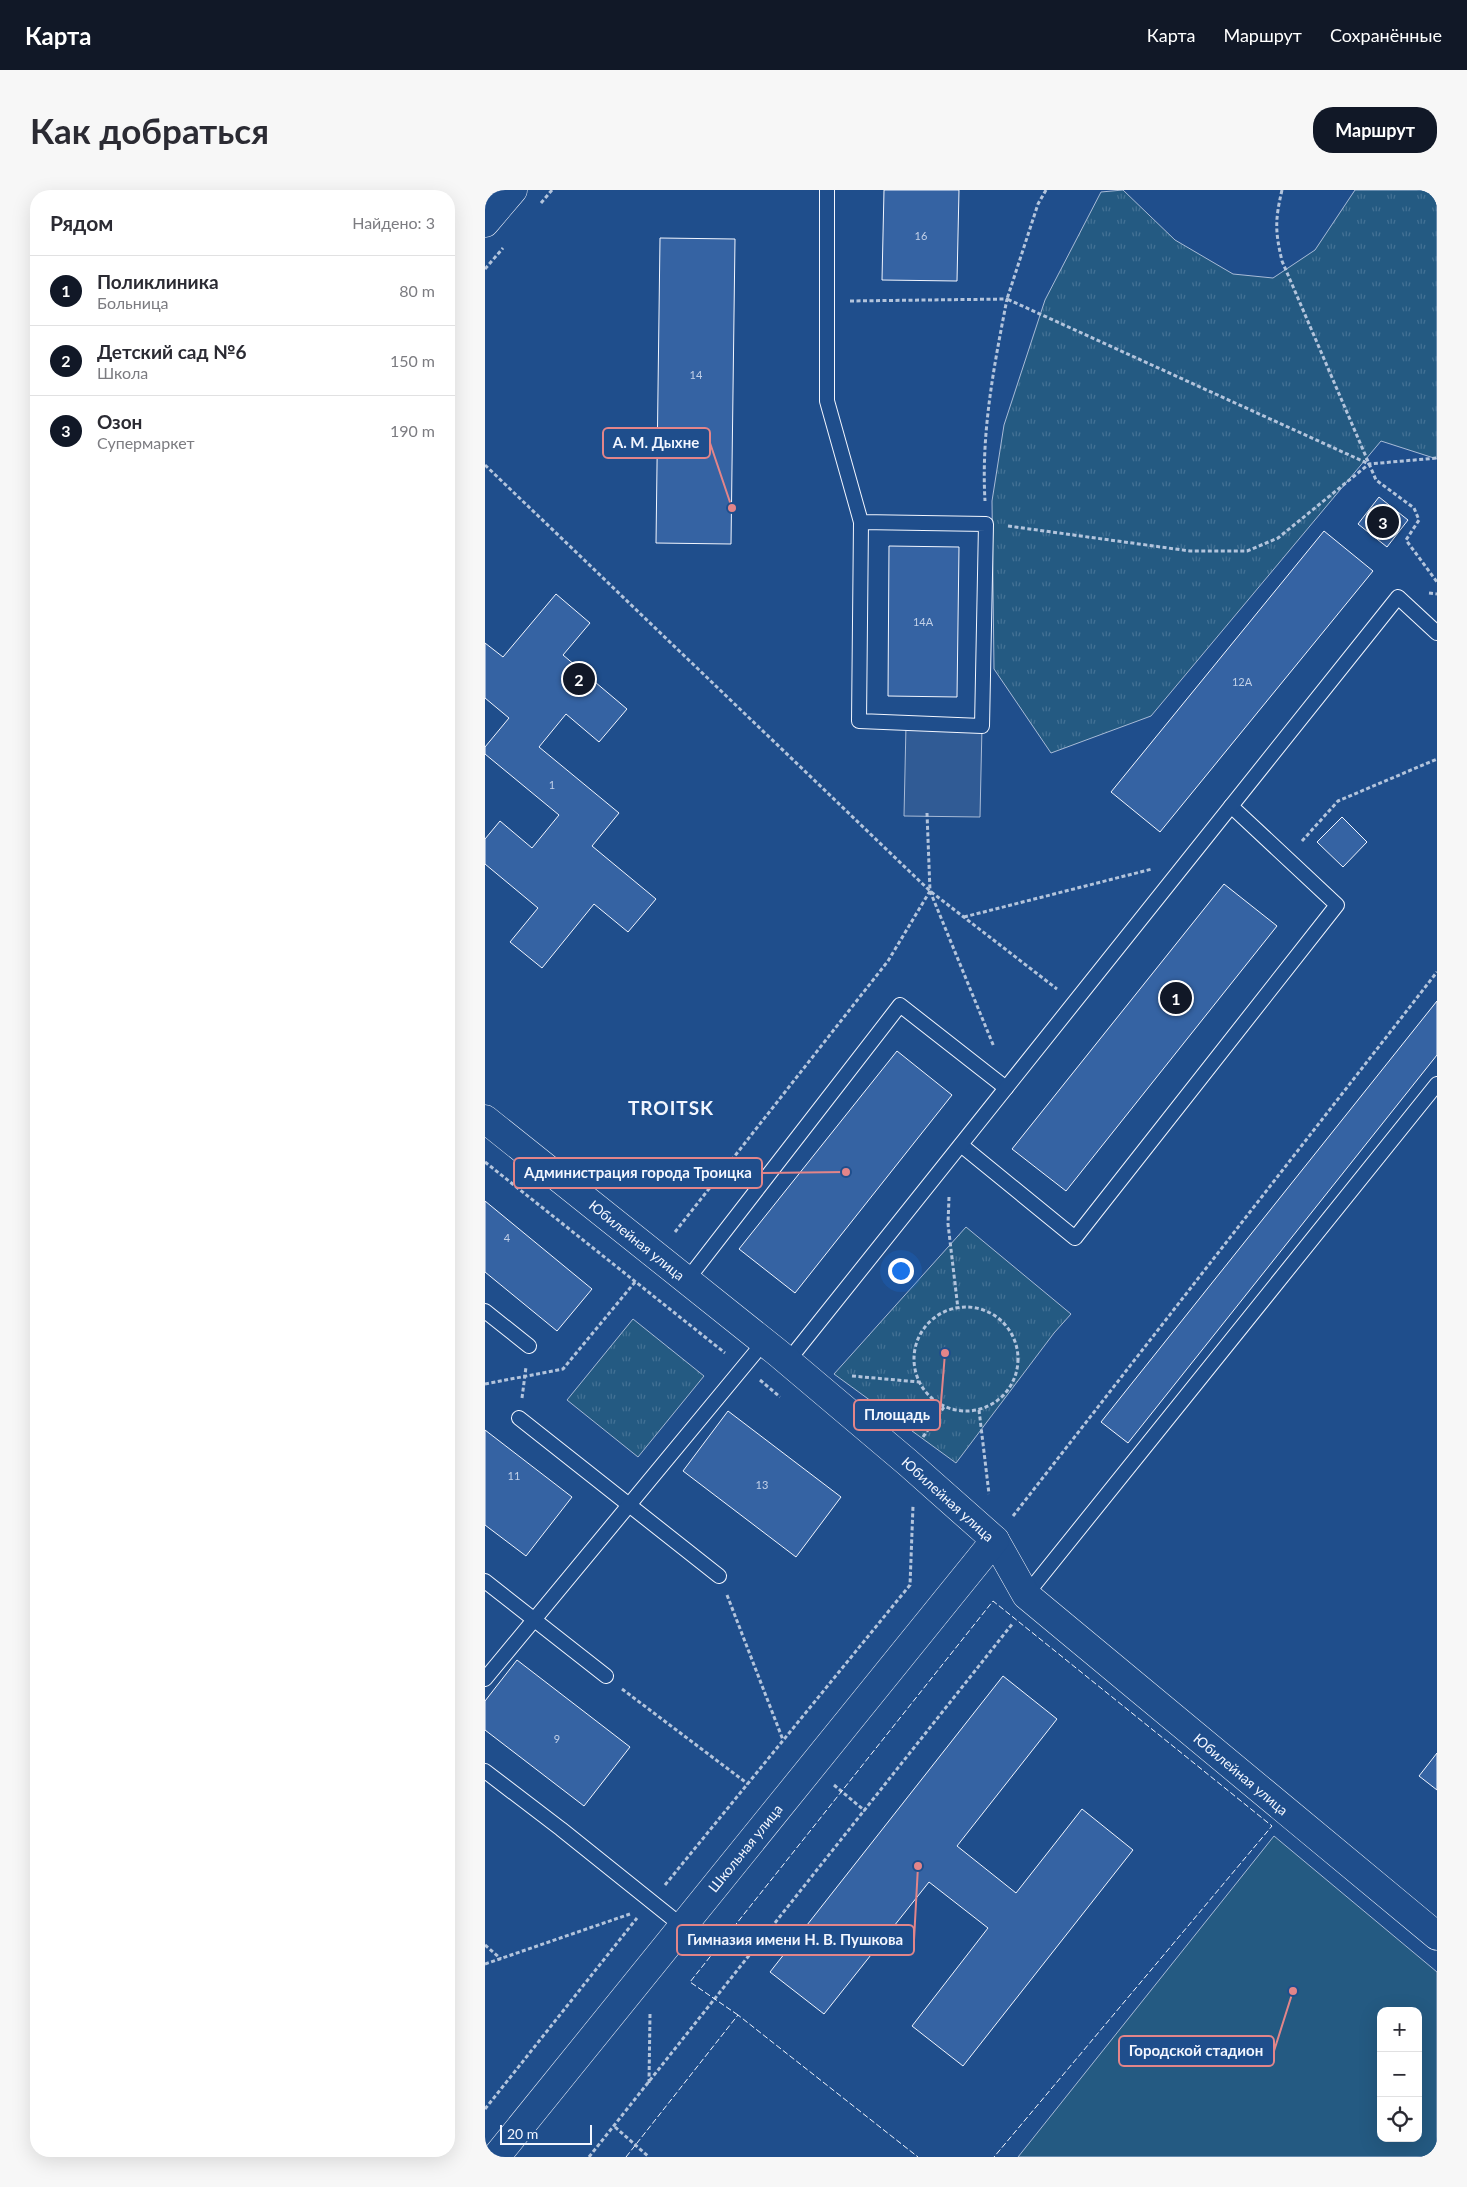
<!DOCTYPE html>
<html lang="ru">
<head>
<meta charset="utf-8">
<style>
	body { margin:0; font-family:Lato,sans-serif; background:#f7f7f7; color:#2b2b33 }
	.controls { position:absolute; right:15px; bottom:15px; display:grid; overflow:hidden; border-radius:10px; box-shadow:0 5px 20px #0002 }
	.controls button { width:45px; height:45px; display:grid; place-items:center; padding:0; border:0; border-bottom:1px solid #e1e1e2; background:#fff; color:#2b2b33; font:25px sans-serif }
	.scale { position:absolute; left:15px; bottom:12px; width:92px; box-sizing:border-box; padding-left:5px; border:2px solid #f2f6ff; border-top:0; font-size:14px; line-height:18px; white-space:nowrap; color:#f2f6ff; -webkit-text-stroke:4px #1f4e8c; paint-order:stroke }
	.you { position:absolute; left:415px; top:1080px; width:18px; height:18px; margin:-12px; border:4px solid #fff; border-radius:50%; background:#1a73e8; box-shadow:0 0 0 8px #1a73e833 }
	.badge { display:grid; place-items:center; width:32px; height:32px; border-radius:50%; background:#111827; color:#fff; font-size:16px; font-weight:700 }
	.pin { position:absolute; translate:-50% -50%; border:2px solid #fff; box-shadow:0 1px 5px #0006 }
	.list { margin:0; padding:0; list-style:none }
	h2 { display:flex; justify-content:space-between; align-items:center; height:65px; margin:0; padding:0 20px; font-size:21px }
	h2 small { font-size:16px; font-weight:400; color:#7c7c81 }
	.list li { display:grid; grid-template-columns:32px 1fr auto; gap:15px; align-items:center; box-sizing:border-box; height:70px; padding:0 20px; border-top:1px solid #e1e1e2 }
	.list b { display:block; font-size:19px; white-space:nowrap }
	.list p { margin:0; font-size:16px; white-space:nowrap; color:#7c7c81 }
	.list em { font-size:16px; font-style:normal; color:#7c7c81 }
	.icon { flex:none; width:28px; height:28px; fill:none; stroke:currentColor; stroke-width:2; stroke-linecap:round; stroke-linejoin:round }
	.map { position:relative; flex:none; width:952px; height:1967px; overflow:hidden; border-radius:20px }
	header { display:flex; align-items:center; gap:30px; box-sizing:border-box; height:70px; padding:0 25px; background:#111827; color:#fff }
	header strong { font-size:24px }
	nav { display:flex; gap:28px; margin-inline-start:auto; font-size:18px }
	.intro { display:flex; align-items:center; justify-content:space-between; box-sizing:border-box; height:120px; padding:0 30px }
	h1 { margin:0; font-size:35px }
	.button { padding:12px 22px; border-radius:20px; background:#111827; color:#fff; font-size:18px; font-weight:700 }
	main { display:flex; gap:30px; padding:0 30px }
	aside { flex:1; background:#fff; border-radius:20px; box-shadow:0 5px 20px #0002 }
	.map>svg:first-child { display:block }
</style>
</head>
<body>
<header>
<strong>Карта</strong>
<nav><a>Карта</a><a>Маршрут</a><a>Сохранённые</a></nav>
</header>
<div class="intro"><h1>Как добраться</h1><a class="button">Маршрут</a></div>
<main>
<aside>
<h2>Рядом<small>Найдено: 3</small></h2>
<ul class="list">
<li><span class="badge">1</span><div><b>Поликлиника</b><p>Больница</p></div><em>80 m</em></li>
<li><span class="badge">2</span><div><b>Детский сад №6</b><p>Школа</p></div><em>150 m</em></li>
<li><span class="badge">3</span><div><b>Озон</b><p>Супермаркет</p></div><em>190 m</em></li>
</ul>
</aside>
<div class="map">
<svg width="952" height="1967" viewBox="0 0 952 1967">
	<defs>
		<pattern id="park-tufts" width="24" height="20" patternUnits="userSpaceOnUse" patternTransform="scale(1.25)"><rect width="24" height="20" fill="#245a82"/><path d="M3 7l-1-3M5 7V3M7 7l1-3M15 17l-1-3M17 17v-4M19 17l1-3" fill="none" stroke="#447295"/></pattern>
	</defs>
	<rect width="100%" height="100%" fill="#1f4e8c"/>
	<g fill="url(#park-tufts)" stroke="#a8bbd7">
		<polygon points="638,0 690,50 748,84 788,88 830,60 870,0 952,0 952,269 896,251 666,526 566,563 509,479 507,311 519,235 560,110 616,2"/>
		<polygon points="481,1037 586,1124 569,1143 471,1273 349,1184"/>
		<polygon points="148,1129 219,1186 153,1267 82,1210"/>
	</g>
	<path fill="#245a82" stroke="#a8bbd7" fill-rule="evenodd" d="M789 1646 952 1782V1967H533ZM896 1821H933V1948H896Z"/>
	<polygon fill="#305b95" stroke="#a8bbd7" points="421,535 497,536 495,627 419,626"/>
	<g fill="#3563a3" stroke="#f2f6ff">
		<polygon points="399,0 474,0 472,91 397,90"/>
		<polygon points="175,48 250,49 246,354 171,353"/>
		<polygon points="894,307 923,330 902,357 873,334"/>
		<polygon points="839,341 888,381 675,642 626,602"/>
		<polygon points="404,356 474,357 472,507 403,506"/>
		<polygon points="71,404 105,433 78,465 142,519 114,552 81,524 54,557 134,623 107,656 171,709 143,742 109,714 57,778 25,752 53,718 0,674 0,649 15,631 47,658 74,625 0,564 0,557 24,528 0,508 0,453 18,467"/>
		<polygon points="857,627 882,652 858,677 832,652"/>
		<polygon points="739,694 792,736 581,1001 527,959"/>
		<polygon points="952,811 952,865 643,1253 616,1232"/>
		<polygon points="412,861 467,905 310,1103 254,1059"/>
		<polygon points="0,1011 107,1099 72,1141 0,1082"/>
		<polygon points="243,1221 356,1307 311,1367 198,1281"/>
		<polygon points="0,1240 87,1307 41,1366 0,1335"/>
		<polygon points="32,1470 145,1557 99,1616 0,1540 0,1511"/>
		<polygon points="518,1486 572,1529 472,1656 531,1703 597,1619 648,1660 478,1876 427,1836 503,1738 444,1692 339,1824 285,1782"/>
		<polygon points="952,1563 952,1600 934,1586"/>
	</g>
	<g fill="none" stroke-linecap="round" stroke-linejoin="round">
		<defs>
			<g id="lane">
				<polyline points="342,0 342,211 376,332 374,531 497,536 501,334 376,332"/>
				<polyline points="476,955 590,1048 852,715 746,616"/>
				<polyline points="202,1090 415,815 521,898"/>
				<polyline points="0,1121 44,1156"/>
				<polyline points="303,1171 913,407 952,443"/>
				<polyline points="34,1228 234,1386"/>
				<polyline points="0,1391 121,1486"/>
				<polyline points="541,1405 952,894"/>
				<polyline points="0,1489 279,1152"/>
				<polyline points="0,1581 76,1639 197,1736"/>
			</g>
			<g id="street">
				<polyline points="0,929 293,1163 422,1272 510,1350 541,1405 952,1746"/>
				<polyline points="11,1967 510,1350"/>
			</g>
			<polyline id="secondary" points="0,33 28,0"/>
		</defs>
		<use href="#lane" stroke="#f2f6ff" stroke-width="16"/>
		<use href="#street" stroke="#f2f6ff" stroke-width="29"/>
		<use href="#secondary" stroke="#f2f6ff" stroke-width="29"/>
		<g stroke="#b3c4dc" stroke-width="3" stroke-dasharray="4 2.5" stroke-linecap="butt">
			<polyline points="561,0 553,14 522,109 884,274"/>
			<path d="M797 0C790 30 790 41 797 71L891 290 929 318 934 330 921 350 952 392"/>
			<polyline points="56,13 67,0"/>
			<polyline points="0,79 18,58"/>
			<path d="M365 111 522 109C509 176 496 242 500 311"/>
			<polyline points="0,275 445,701 572,799"/>
			<polyline points="523,336 705,361 762,361 793,348 884,274 952,268"/>
			<polyline points="944,403 952,404"/>
			<polyline points="817,651 853,611 952,569"/>
			<polyline points="445,701 509,857"/>
			<polyline points="479,727 667,679"/>
			<polyline points="0,972 240,1163"/>
			<polyline points="464,1007 463,1034 473,1119"/>
			<polyline points="190,1042 403,771 445,701 442,623"/>
			<circle cx="481" cy="1169" r="52"/>
			<polyline points="367,1186 434,1192"/>
			<polyline points="275,1190 295,1207"/>
			<polyline points="0,1194 78,1179 150,1092"/>
			<polyline points="37,1208 41,1177"/>
			<polyline points="494,1220 504,1304"/>
			<polyline points="438,1247 459,1217"/>
			<polyline points="528,1326 952,782"/>
			<polyline points="242,1405 298,1550"/>
			<polyline points="137,1499 263,1594"/>
			<polyline points="349,1595 380,1621"/>
			<polyline points="180,1695 425,1395 428,1316"/>
			<polyline points="0,1755 16,1769"/>
			<polyline points="0,1774 145,1724"/>
			<polyline points="164,1893 165,1824"/>
			<polyline points="0,1919 152,1728"/>
			<polyline points="130,1937 164,1967"/>
			<polyline points="104,1967 528,1433"/>
		</g>
		<use href="#lane" stroke="#1f4e8c" stroke-width="14"/>
		<use href="#street" stroke="#1f4e8c" stroke-width="28"/>
		<use href="#secondary" stroke="#1f4e8c" stroke-width="28"/>
		<g stroke="#f2f6ff" stroke-width="1" stroke-dasharray="6 2.5" stroke-linecap="butt">
			<polyline points="253,1825 205,1792 508,1411 787,1636 509,1967"/>
			<polyline points="141,1967 253,1825 433,1967"/>
		</g>
	</g>
	<g text-anchor="middle" dominant-baseline="central" stroke-width="4" stroke-linejoin="round" paint-order="stroke">
		<g font-size="11" fill="#c3d1e8">
			<text x="436" y="45">16</text>
			<text x="211" y="184">14</text>
			<text x="438" y="431">14А</text>
			<text x="757" y="491">12А</text>
			<text x="67" y="594">1</text>
			<text x="22" y="1047">4</text>
			<text x="29" y="1285">11</text>
			<text x="277" y="1294">13</text>
			<text x="72" y="1548">9</text>
		</g>
		<g font-size="14" fill="#f2f6ff" stroke="#1f4e8c">
			<text transform="translate(152 1050) rotate(39)">Юбилейная улица</text>
			<text transform="translate(463 1309) rotate(42)">Юбилейная улица</text>
			<text transform="translate(756 1584) rotate(40)">Юбилейная улица</text>
			<text transform="translate(260 1658) rotate(-51)">Школьная улица</text>
		</g>
		<g font-size="19" font-weight="bold" letter-spacing="1" fill="#f2f6ff" stroke="#1f4e8c">
			<text x="186" y="917">TROITSK</text>
		</g>
	</g>
	<path fill="none" stroke="#e38589" stroke-width="2" d="M247 318L225 253M361 982L277 983M460 1163L455 1225M433 1676L429 1750M808 1801L789 1861"/>
	<g fill="#e38589" stroke="#1f4e8c" stroke-width="2">
		<circle cx="247" cy="318" r="5"/>
		<circle cx="361" cy="982" r="5"/>
		<circle cx="460" cy="1163" r="5"/>
		<circle cx="433" cy="1676" r="5"/>
		<circle cx="808" cy="1801" r="5"/>
	</g>
	<g fill="#1f4e8c" stroke="#e38589" stroke-width="2">
		<rect x="118" y="238" width="107" height="30" rx="5"/>
		<rect x="29" y="968" width="248" height="30" rx="5"/>
		<rect x="369" y="1210" width="86" height="30" rx="5"/>
		<rect x="192" y="1735" width="237" height="30" rx="5"/>
		<rect x="634" y="1846" width="155" height="30" rx="5"/>
	</g>
	<g font-size="15" text-anchor="middle" font-weight="bold" fill="#f2f6ff">
		<text x="171" y="258">А. М. Дыхне</text>
		<text x="153" y="988">Администрация города Троицка</text>
		<text x="412" y="1230">Площадь</text>
		<text x="310" y="1755">Гимназия имени Н. В. Пушкова</text>
		<text x="711" y="1866">Городской стадион</text>
	</g>
</svg>
<div class="controls">
<button>+</button>
<button>−</button>
<button><svg class="icon" aria-label="locate" viewBox="0 0 24 24"><circle cx="12" cy="12" r="6"/><path d="M12 2v4M12 18v4M2 12h4M18 12h4"/></svg></button>
</div>
<div class="scale">20 m</div>
<div class="you"></div>
<div class="pin badge" style="left:691px;top:808px">1</div>
<div class="pin badge" style="left:94px;top:489px">2</div>
<div class="pin badge" style="left:898px;top:332px">3</div>
</div>
</main>
</body>
</html>
